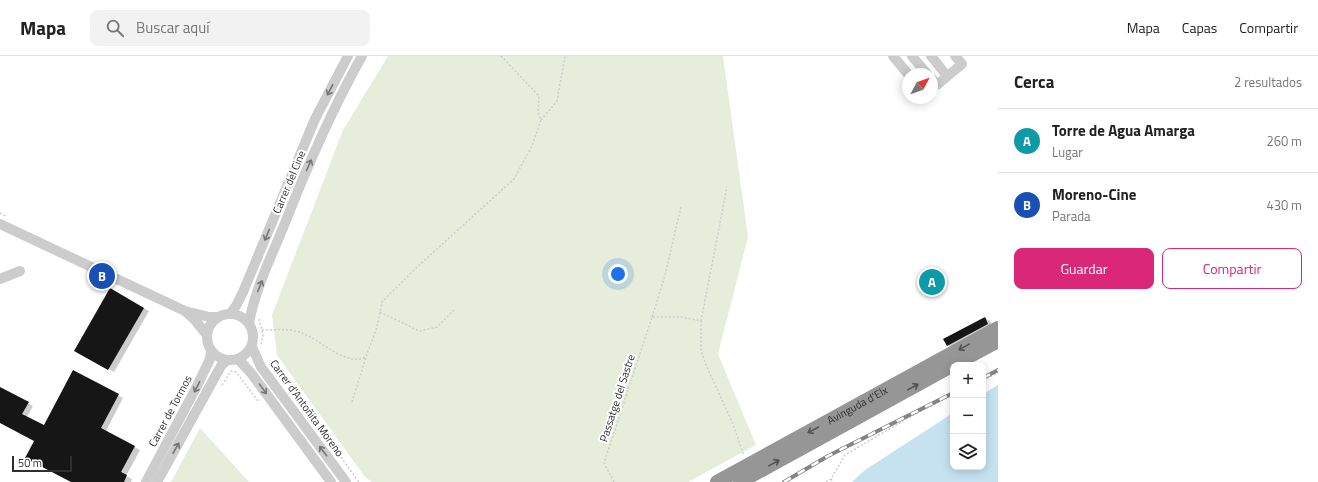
<!DOCTYPE html>
<html lang="es">
<head>
<meta charset="utf-8">
<style>
	body { margin:0; font-family:"Titillium Web",sans-serif; background:#f2f2f2; color:#222 }
	.controls { position:absolute; right:12px; bottom:12px; display:grid; overflow:hidden; border-radius:8px; box-shadow:0 2px 10px #0003 }
	.controls button { width:36px; height:36px; display:grid; place-items:center; padding:0; border:0; border-bottom:1px solid #e0e0e0; background:#fff; color:#222; font:20px sans-serif }
	.compass { position:absolute; left:902px; top:12px; width:36px; height:36px; border-radius:50%; background:#fff; box-shadow:0 2px 10px #0003; rotate:49deg }
	.scale { position:absolute; left:12px; bottom:10px; width:60px; box-sizing:border-box; padding-left:4px; border:2px solid #2f2f2f; border-top:0; font-size:11px; line-height:14px; white-space:nowrap; color:#2f2f2f; -webkit-text-stroke:3px #fff; paint-order:stroke }
	.you { position:absolute; left:618px; top:218px; width:14px; height:14px; margin:-10px; border:3px solid #fff; border-radius:50%; background:#1a73e8; box-shadow:0 0 0 6px #1a73e833 }
	.badge { display:grid; place-items:center; width:26px; height:26px; border-radius:50%; background:#db2777; color:#fff; font-size:13px; font-weight:700 }
	.pin { position:absolute; translate:-50% -50%; border:2px solid #fff; box-shadow:0 1px 4px #0006 }
	.list { margin:0; padding:0; list-style:none }
	h2 { display:flex; justify-content:space-between; align-items:center; height:52px; margin:0; padding:0 16px; font-size:17px }
	h2 small { font-size:13px; font-weight:400; color:#767676 }
	.list li { display:grid; grid-template-columns:26px 1fr auto; gap:12px; align-items:center; box-sizing:border-box; height:64px; padding:0 16px; border-top:1px solid #e0e0e0 }
	.list b { display:block; font-size:15px; white-space:nowrap }
	.list p { margin:0; font-size:13px; white-space:nowrap; color:#767676 }
	.list em { font-size:13px; font-style:normal; color:#767676 }
	.actions { display:flex; gap:8px; padding:12px 16px }
	.actions a { flex:1; padding:9px 0; border:1px solid #db2777; border-radius:8px; text-align:center; font-size:14px; color:#db2777 }
	.actions .main { background:#db2777; color:#fff }
	.icon { flex:none; width:22px; height:22px; fill:none; stroke:currentColor; stroke-width:2; stroke-linecap:round; stroke-linejoin:round }
	.map { position:relative; flex:none; width:998px; height:426px; overflow:hidden }
	header { display:flex; align-items:center; gap:24px; box-sizing:border-box; height:56px; padding:0 20px; background:#fff; border-bottom:1px solid #e0e0e0 }
	header strong { font-size:19px }
	nav { display:flex; gap:22px; margin-inline-start:auto; font-size:14px }
	.search { width:280px; height:36px; background:#f2f2f2; display:flex; align-items:center; gap:10px; box-sizing:border-box; padding:0 14px; border-radius:8px; color:#767676; font-size:15px }
	main { display:flex }
	aside { flex:1; background:#fff }
	.map>svg:first-child { display:block }
</style>
</head>
<body>
<header>
<strong>Mapa</strong>
<div class="search"><svg class="icon" aria-label="search" viewBox="0 0 24 24"><circle cx="10" cy="10" r="6"/><path d="M15 15l6 6"/></svg>Buscar aquí</div>
<nav><a>Mapa</a><a>Capas</a><a>Compartir</a></nav>
</header>
<main>
<div class="map">
<svg width="998" height="426" viewBox="0 0 998 426">
	<rect width="100%" height="100%" fill="#fff"/>
	<g fill="#e6eddb">
		<polygon points="388,0 723,0 748,181 718,298 756,389 688,426 372,426 365,421 277,299 272,259 343,74"/>
		<polygon points="200,372 249,426 171,426"/>
	</g>
	<polygon fill="#c6e1ef" points="998,329 998,426 852,426 865,414 953,357 953,411 983,411 983,338"/>
	<g fill="#0003">
		<polygon points="111,233 149,255 114,316 76,294"/>
		<polygon points="985,262 990,265 993,271 953,292 948,289"/>
		<polygon points="73,315 123,342 106,375 140,394 126,420 132,423 131,426 72,426 35,385 0,366 0,332 33,350 27,361 44,370"/>
	</g>
	<g fill="#161616">
		<polygon points="110,232 144,252 108,314 74,295"/>
		<polygon points="985,261 988,268 947,290 943,283"/>
		<polygon points="73,314 119,338 101,372 135,390 121,416 127,419 124,426 71,426 25,402 34,385 0,367 0,331 29,346 22,358 44,369"/>
	</g>
	<g fill="none" stroke-linecap="round" stroke-linejoin="round">
		<g stroke="#ccc" stroke-width="1.5" stroke-dasharray="2 2" stroke-linecap="butt">
			<polyline points="541,64 557,45 565,0"/>
			<polyline points="0,157 6,160"/>
			<polyline points="380,256 419,275 437,271 454,254"/>
			<polyline points="652,261 664,223 681,151"/>
			<polyline points="259,263 263,279 261,288"/>
			<polyline points="701,265 727,131"/>
			<path d="M262 274C275 274 290 272 302 277 321 284 346 311 366 301L377 271 382 246 416 212 514 123 532 90 541 64 538 56 539 40 501 0"/>
			<polyline points="983,324 998,317"/>
			<polyline points="284,326 285,325 359,426"/>
			<polyline points="222,329 231,315 236,316 258,345 260,344"/>
			<polyline points="352,346 366,301"/>
			<polyline points="831,423 833,426"/>
			<polyline points="614,426 604,407 652,261 681,261 701,265 701,294 706,309 733,368 744,400"/>
			<polyline points="826,426 831,423 845,399 915,358 953,339"/>
		</g>
		<g stroke="#ccc" stroke-width="10">
			<polyline points="893,0 908,18"/>
			<polyline points="912,0 927,18"/>
			<polyline points="931,0 947,20"/>
			<polyline points="932,23 937,29 962,8 955,0"/>
			<polyline points="0,168 185,255 209,261 218,261"/>
			<polyline points="0,223 20,215"/>
			<polyline points="186,256 194,263 207,279"/>
			<circle cx="230" cy="281" r="23"/>
			<polyline points="230,258 236,250 243,236 315,63 348,0"/>
			<path d="M249 267C255 234 270 203 283 172 306 113 331 55 362 0"/>
			<polyline points="252,291 261,311 346,426"/>
			<polyline points="238,303 251,317 331,426"/>
			<polyline points="146,426 197,330 210,303 211,295"/>
			<polyline points="157,426 221,310 227,304"/>
		</g>
		<g stroke="#969696" stroke-width="14">
			<polyline points="953,309 998,285"/>
			<path id="s1" d="M717 426 998 272"/>
			<polyline points="740,426 953,309"/>
		</g>
		<defs>
			<g id="rail">
				<polyline points="983,322 998,314"/>
				<polyline points="784,426 828,400 953,337"/>
			</g>
		</defs>
		<use href="#rail" stroke="#848484" stroke-width="4"/>
		<use href="#rail" stroke="#fff" stroke-width="2.5" stroke-dasharray="8" stroke-linecap="butt"/>
	</g>
	<defs><path id="oneway-shaft" d="M-6 0H5M1.5-3L5.5 0L1.5 3" fill="none" stroke-width="1.6" stroke-linecap="round" stroke-linejoin="round"/></defs>
	<g stroke="#767676">
		<use href="#oneway-shaft" transform="translate(330 34) rotate(117)"/>
		<use href="#oneway-shaft" transform="translate(309 109) rotate(-66)"/>
		<use href="#oneway-shaft" transform="translate(267 179) rotate(112)"/>
		<use href="#oneway-shaft" transform="translate(260 230) rotate(-68)"/>
		<use href="#oneway-shaft" transform="translate(197 331) rotate(117)"/>
		<use href="#oneway-shaft" transform="translate(263 333) rotate(54)"/>
		<use href="#oneway-shaft" transform="translate(176 392) rotate(-61)"/>
		<use href="#oneway-shaft" transform="translate(323 395) rotate(-127)"/>
	</g>
	<g stroke="#535353">
		<use href="#oneway-shaft" transform="translate(964 291) rotate(151)"/>
		<use href="#oneway-shaft" transform="translate(913 331) rotate(-29)"/>
		<use href="#oneway-shaft" transform="translate(813 374) rotate(152)"/>
		<use href="#oneway-shaft" transform="translate(774 407) rotate(-29)"/>
	</g>
	<g text-anchor="middle" dominant-baseline="central" stroke-width="4" stroke-linejoin="round" paint-order="stroke">
		<g font-size="11" fill="#2f2f2f" stroke="#fff">
			<text transform="translate(289 126) rotate(-67)">Carrer del Cine</text>
			<text transform="translate(617 342) rotate(-72)">Passatge del Sastre</text>
			<text stroke="none"><textPath href="#s1" startOffset="160">Avinguda d'Elx</textPath></text>
			<text transform="translate(307 352) rotate(54)">Carrer d'Antoñita Moreno</text>
			<text transform="translate(170 355) rotate(-62)">Carrer de Tormos</text>
		</g>
	</g>
</svg>
<div class="controls">
<button>+</button>
<button>−</button>
<button><svg class="icon" aria-label="layers" viewBox="0 0 24 24"><path d="M12 4l9 5-9 5-9-5zM3 14l9 5 9-5"/></svg></button>
</div>
<svg class="compass" viewBox="-18 -18 36 36"><path d="M0-13l5 13h-10z" fill="#e53935"/><path d="M0 13l5-13h-10z" fill="#767676"/></svg>
<div class="scale">50 m</div>
<div class="you"></div>
<div class="pin badge" style="left:932px;top:226px;background:#0f9aa8">A</div>
<div class="pin badge" style="left:102px;top:220px;background:#1a4fb4">B</div>
</div>
<aside>
<h2>Cerca<small>2 resultados</small></h2>
<ul class="list">
<li><span class="badge" style="background:#0f9aa8">A</span><div><b>Torre de Agua Amarga</b><p>Lugar</p></div><em>260 m</em></li>
<li><span class="badge" style="background:#1a4fb4">B</span><div><b>Moreno-Cine</b><p>Parada</p></div><em>430 m</em></li>
</ul>
<div class="actions"><a class="main">Guardar</a><a>Compartir</a></div>
</aside>
</main>
</body>
</html>
